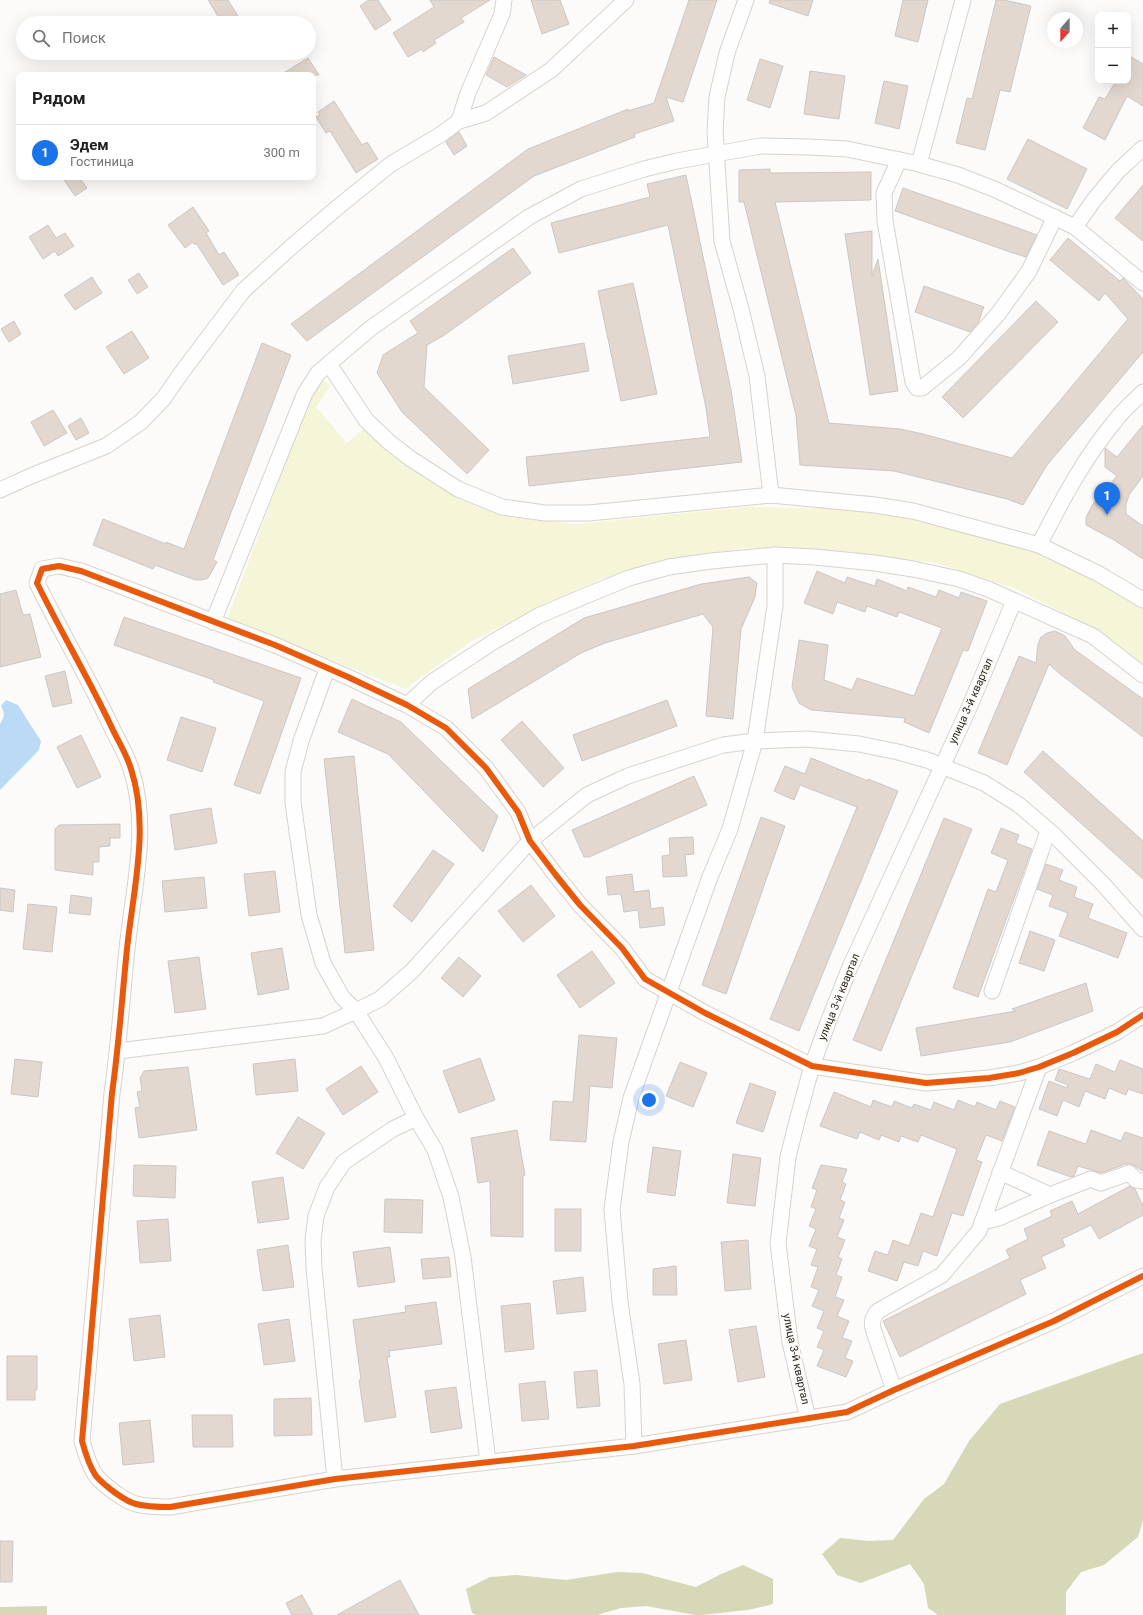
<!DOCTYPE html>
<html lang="ru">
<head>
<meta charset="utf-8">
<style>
	body { margin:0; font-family:Roboto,sans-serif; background:#f6f6f6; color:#202124 }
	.controls { position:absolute; right:12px; top:12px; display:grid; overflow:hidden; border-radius:8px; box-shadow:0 4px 16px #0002 }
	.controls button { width:36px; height:36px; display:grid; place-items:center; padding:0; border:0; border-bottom:1px solid #e0e0e0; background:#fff; color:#202124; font:20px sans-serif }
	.compass { position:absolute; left:1047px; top:12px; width:36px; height:36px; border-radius:50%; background:#fff; box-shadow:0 4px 16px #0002; rotate:201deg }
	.you { position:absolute; left:649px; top:1100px; width:14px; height:14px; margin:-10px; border:3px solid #fff; border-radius:50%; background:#1a73e8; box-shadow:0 0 0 6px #1a73e833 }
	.badge { display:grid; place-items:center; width:26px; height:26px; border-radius:50%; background:#1a73e8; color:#fff; font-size:13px; font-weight:700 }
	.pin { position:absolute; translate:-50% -33px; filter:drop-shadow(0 1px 2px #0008) }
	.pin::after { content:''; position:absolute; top:21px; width:14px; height:12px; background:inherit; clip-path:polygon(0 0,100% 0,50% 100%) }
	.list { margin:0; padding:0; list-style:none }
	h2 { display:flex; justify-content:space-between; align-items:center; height:52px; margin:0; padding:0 16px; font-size:17px }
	h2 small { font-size:13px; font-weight:400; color:#757577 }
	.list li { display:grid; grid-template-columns:26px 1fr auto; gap:12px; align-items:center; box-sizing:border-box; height:56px; padding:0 16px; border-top:1px solid #e0e0e0 }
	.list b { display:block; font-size:15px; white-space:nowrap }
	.list p { margin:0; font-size:13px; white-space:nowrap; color:#757577 }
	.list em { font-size:13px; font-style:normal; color:#757577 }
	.icon { flex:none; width:22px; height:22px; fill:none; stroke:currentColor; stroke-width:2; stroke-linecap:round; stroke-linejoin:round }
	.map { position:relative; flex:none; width:1143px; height:1615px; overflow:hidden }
	.search { position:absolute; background:#fff; box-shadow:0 4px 16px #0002; left:16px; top:16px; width:300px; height:44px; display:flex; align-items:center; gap:10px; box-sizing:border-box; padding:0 14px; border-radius:22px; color:#757577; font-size:15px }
	.panel { position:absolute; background:#fff; box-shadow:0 4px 16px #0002; left:16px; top:72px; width:300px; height:108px; border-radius:8px }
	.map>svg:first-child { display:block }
</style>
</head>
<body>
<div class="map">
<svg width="1143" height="1615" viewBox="0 0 1143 1615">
	<rect width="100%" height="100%" fill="#fdfbf9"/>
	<polygon fill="#f4f6d7" points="325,380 330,386 316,407 347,443 366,427 405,465 439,487 477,507 510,517 575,524 747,507 833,508 892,516 937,524 1018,544 1052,558 1121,593 1143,609 1143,664 1100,632 1014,588 936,563 819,549 743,548 662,561 599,580 540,606 470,642 405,689 227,619 312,393"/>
	<g fill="#d6d8b8">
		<polygon points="1143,1353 1143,1520 1138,1537 1104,1565 1081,1572 1066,1592 1066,1615 938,1615 928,1608 924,1584 910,1564 861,1583 837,1575 822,1554 840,1538 868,1541 893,1540 924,1499 944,1484 969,1441 1000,1404"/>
		<polygon points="743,1565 773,1579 773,1604 748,1610 702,1615 695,1615 646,1606 621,1608 597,1615 477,1615 472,1613 466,1589 490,1577 516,1575 566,1580 617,1572 642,1573 696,1587 719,1575"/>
		<polygon points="47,1606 47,1615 0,1615 0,1607"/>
	</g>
	<path fill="#badaf6" d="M6 700 18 705 41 741 39 750 0 790V724C5 716 5 714 1 706Z"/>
	<g fill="#e2d8cf" stroke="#cbc7c4">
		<polygon points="208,0 228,0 240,19 233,23 222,23"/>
		<polygon points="369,0 378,0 391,20 375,30 360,6"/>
		<polygon points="430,0 490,0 461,18 464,22 434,40 436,43 423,52 422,49 408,57 393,33 434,7"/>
		<polygon points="531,0 560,0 569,24 542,34"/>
		<polygon points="689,0 717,0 683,102 666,97 674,121 634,134 635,137 534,176 307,341 291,324 528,149 628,109 628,111 654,103"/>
		<polygon points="770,0 813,0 808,16 769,3"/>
		<polygon points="903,0 928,0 918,42 895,36"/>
		<polygon points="996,0 1004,0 1031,6 1010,92 1000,90 985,150 956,143 967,98 972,99"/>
		<polygon points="1128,55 1143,64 1143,106 1127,96 1105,140 1083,128 1099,97 1105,99 1116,81 1128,81"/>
		<polygon points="494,57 526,75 507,87 486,75"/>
		<polygon points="308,58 319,75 280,75"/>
		<polygon points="760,59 783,66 770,108 747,100"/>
		<polygon points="810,71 845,76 839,119 804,114"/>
		<polygon points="884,81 908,86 899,129 875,123"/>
		<polygon points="334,101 362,145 367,142 378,159 356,173 330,131 326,133 316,117 320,115 318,112"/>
		<polygon points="459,132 467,146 454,155 446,142"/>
		<polygon points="1028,139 1087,169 1067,209 1007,179"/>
		<polygon points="770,169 770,173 871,172 871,200 775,202 829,423 900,429 923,434 1012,458 1128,319 1105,293 1099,301 1050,260 1068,238 1120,281 1123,278 1143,299 1143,352 1047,465 1023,505 1007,499 894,471 800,465 796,415 744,202 739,202 739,170"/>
		<polygon points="686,175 731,390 742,462 529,486 526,457 710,437 706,408 668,225 559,253 551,223 650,197 647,184"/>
		<polygon points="62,177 79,177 87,188 75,196"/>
		<polygon points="1143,185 1143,241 1115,218"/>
		<polygon points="903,188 1018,228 1037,235 1026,257 1010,252 895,211"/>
		<polygon points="193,207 209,231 206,233 219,255 224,252 239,275 223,285 196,243 195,245 193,242 185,248 168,225"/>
		<polygon points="48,225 56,238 65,233 74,246 58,256 55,251 43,259 29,237"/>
		<polygon points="872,231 872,276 878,259 898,391 870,395 845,234"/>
		<polygon points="513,248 531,273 443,336 427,345 424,387 489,450 467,474 402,412 377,373 383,355 418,333 410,321"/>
		<polygon points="139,273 148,287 137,294 128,280"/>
		<polygon points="92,277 102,293 75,310 64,295"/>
		<polygon points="633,283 657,394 621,401 598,291"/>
		<polygon points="924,286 984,307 978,323 970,332 915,312"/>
		<polygon points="1036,301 1058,322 963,418 942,397"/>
		<polygon points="14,321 21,334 9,342 1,329"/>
		<polygon points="132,331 149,358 124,374 106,347"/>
		<polygon points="262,343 291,355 213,560 217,562 208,578 202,580 195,580 155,565 153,569 93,545 103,519 166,544 166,542 184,549"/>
		<polygon points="584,343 589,371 513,384 508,356"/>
		<polygon points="53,410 67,433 44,446 31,422"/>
		<polygon points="81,418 89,433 76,440 68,426"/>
		<polygon points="1143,425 1143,476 1129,495 1126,504 1126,514 1143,526 1143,559 1114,540 1086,525 1086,517 1093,504 1117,476 1105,467 1105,448 1117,457"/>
		<polygon points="817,571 845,583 847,577 875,586 877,579 907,591 908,587 936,597 939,590 959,598 961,592 987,601 968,651 963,650 929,733 904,722 905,718 811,710 799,703 792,687 799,640 828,645 824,680 852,690 857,678 914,696 942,628 899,612 897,617 867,606 865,612 837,602 833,614 804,603"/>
		<polygon points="749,577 757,583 755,597 741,629 733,719 706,716 713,627 703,614 605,643 581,653 472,719 468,689 584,618 701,584"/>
		<polygon points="16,590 23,615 30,614 41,657 0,667 0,594"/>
		<polygon points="124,617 301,678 260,794 234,785 264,701 213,682 214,680 114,645"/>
		<polygon points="1055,631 1065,636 1075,650 1143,699 1143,737 1060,674 1049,664 1007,765 978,753 1019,656 1036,663 1038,644 1041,637 1047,633"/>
		<polygon points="65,671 72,703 53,707 45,676"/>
		<polygon points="352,699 401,722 498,816 483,852 388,754 338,732"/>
		<polygon points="667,700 677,726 582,761 573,735"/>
		<polygon points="181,717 216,728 202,772 167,760"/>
		<polygon points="522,721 564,768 543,787 501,740"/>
		<polygon points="81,735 101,777 77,788 57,747"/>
		<polygon points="1043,751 1143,841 1143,879 1024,772"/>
		<polygon points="354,756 374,950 345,953 324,759"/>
		<polygon points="811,758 868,781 868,779 898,791 799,1031 770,1019 857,807 800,785 794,800 774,791 785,766 805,774"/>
		<polygon points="694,776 707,805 589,857 584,857 572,830"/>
		<polygon points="211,808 217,843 175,850 170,815"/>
		<polygon points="761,817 785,826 726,994 702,985"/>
		<polygon points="944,818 972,829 881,1051 853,1040"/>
		<polygon points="120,824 120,838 110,838 110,846 99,847 99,862 93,862 93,875 55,870 55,829 59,825"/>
		<polygon points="1001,828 1019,835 1016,843 1032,849 978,997 953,988 988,889 996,892 1008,860 991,853"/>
		<polygon points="693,837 694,854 685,855 687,876 663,877 662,856 670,855 669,838"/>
		<polygon points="433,850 454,864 412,922 393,906"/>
		<polygon points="1046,864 1063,870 1059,880 1077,887 1074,897 1093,904 1088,918 1127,933 1118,958 1059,936 1068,913 1049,906 1053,895 1037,889"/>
		<polygon points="275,871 280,912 249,916 244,874"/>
		<polygon points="632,874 634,892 649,890 651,909 663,907 665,925 640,928 638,910 624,912 621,894 608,895 606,877"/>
		<polygon points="204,877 207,908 165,912 162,881"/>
		<polygon points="531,885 555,916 523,942 498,911"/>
		<polygon points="0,888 15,890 13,912 0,910"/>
		<polygon points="71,895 92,898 90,915 69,913"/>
		<polygon points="28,904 57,907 52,952 23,949"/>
		<polygon points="1030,931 1055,940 1044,971 1019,963"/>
		<polygon points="282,948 289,989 258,995 251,953"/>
		<polygon points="592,951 615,983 580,1008 557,975"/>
		<polygon points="199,957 206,1009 175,1013 168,961"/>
		<polygon points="459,957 481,976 463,997 441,978"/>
		<polygon points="1086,983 1093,1011 1010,1042 921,1056 916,1028 1016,1011 1012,1009"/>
		<polygon points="579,1035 617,1038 612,1088 590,1086 586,1142 550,1140 553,1101 573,1102"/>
		<polygon points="480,1058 495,1100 459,1113 443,1071"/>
		<polygon points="15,1059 42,1062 38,1097 11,1094"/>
		<polygon points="295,1059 298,1091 256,1095 253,1064"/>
		<polygon points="1120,1060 1143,1069 1143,1094 1128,1089 1126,1095 1109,1088 1105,1099 1085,1091 1079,1107 1063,1100 1057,1116 1039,1109 1049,1081 1067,1088 1068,1085 1055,1080 1059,1069 1090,1079 1096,1064 1115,1072"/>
		<polygon points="680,1062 707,1073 693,1107 666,1096"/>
		<polygon points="361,1066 378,1092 343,1115 326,1089"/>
		<polygon points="188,1067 197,1130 139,1138 135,1108 140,1107 137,1092 142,1091 140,1078 144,1071"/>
		<polygon points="750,1083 776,1092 763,1132 736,1123"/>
		<polygon points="834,1092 871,1107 873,1100 892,1107 894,1101 912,1108 914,1104 931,1110 934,1102 954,1110 958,1100 975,1107 977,1102 996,1110 1000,1101 1015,1107 1002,1141 986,1135 976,1160 982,1162 963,1216 952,1213 937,1256 923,1251 918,1266 904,1262 897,1281 868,1271 875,1251 888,1255 893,1240 909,1246 921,1213 933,1217 957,1149 921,1135 918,1142 901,1136 899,1142 881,1135 879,1140 860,1132 857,1139 820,1126"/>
		<polygon points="298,1117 325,1133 303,1169 276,1153"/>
		<polygon points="517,1130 525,1175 523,1176 523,1237 491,1236 490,1181 478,1183 471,1138"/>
		<polygon points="1091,1130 1121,1141 1125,1132 1143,1138 1143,1171 1131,1164 1123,1164 1123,1165 1101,1173 1078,1166 1074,1176 1071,1177 1037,1165 1049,1131 1086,1144"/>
		<polygon points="653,1147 681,1151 675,1196 647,1192"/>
		<polygon points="733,1154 761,1158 755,1206 727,1203"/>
		<polygon points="134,1165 176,1166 175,1198 133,1196"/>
		<polygon points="821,1165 847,1169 842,1182 846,1184 840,1200 845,1202 839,1218 844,1220 837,1237 845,1240 838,1257 842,1259 836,1275 842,1277 835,1297 844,1300 837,1316 849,1321 842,1338 852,1341 845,1358 853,1361 846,1377 817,1366 824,1350 817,1347 824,1331 817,1328 824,1311 812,1306 819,1290 811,1287 818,1267 811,1265 817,1249 809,1246 816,1229 809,1226 816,1209 811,1207 817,1190 812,1188"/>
		<polygon points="283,1177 289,1219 258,1223 252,1182"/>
		<polygon points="1130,1186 1135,1189 1143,1206 1143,1215 1099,1239 1091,1225 1062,1239 1065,1246 1041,1257 1046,1268 1020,1280 1026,1294 900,1357 883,1321 1010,1258 1006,1250 1028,1239 1024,1229 1052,1216 1050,1211 1072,1201 1078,1214"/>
		<polygon points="385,1199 423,1200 422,1233 384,1232"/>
		<rect x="555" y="1209" width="26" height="42"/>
		<polygon points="168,1219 171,1261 140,1263 137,1221"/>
		<polygon points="748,1240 751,1289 725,1291 721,1242"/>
		<polygon points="288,1245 294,1287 263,1291 257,1250"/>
		<polygon points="390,1247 395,1282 358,1287 353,1252"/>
		<polygon points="449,1257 451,1277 423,1279 421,1259"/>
		<polygon points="676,1266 677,1295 653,1295 653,1269"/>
		<polygon points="583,1277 586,1311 557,1314 553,1281"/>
		<polygon points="436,1302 442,1344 389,1351 390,1357 387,1357 396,1417 365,1422 359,1380 361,1380 353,1320 406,1312 405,1306"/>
		<polygon points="530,1303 534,1349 505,1352 501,1306"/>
		<polygon points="160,1315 165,1357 134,1361 129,1319"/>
		<polygon points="289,1319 295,1361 264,1365 258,1324"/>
		<polygon points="756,1326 765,1377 738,1382 729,1330"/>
		<polygon points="686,1340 692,1380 664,1384 658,1344"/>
		<polygon points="7,1356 37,1356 37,1390 35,1390 35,1400 7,1400"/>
		<polygon points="597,1370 600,1406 577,1408 574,1372"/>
		<polygon points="545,1381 549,1419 522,1421 519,1384"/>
		<polygon points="456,1387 462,1428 431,1433 425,1391"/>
		<polygon points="311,1398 312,1435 274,1436 274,1399"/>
		<polygon points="192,1415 232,1415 233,1447 193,1447"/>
		<polygon points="150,1420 154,1462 123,1465 119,1423"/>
		<polygon points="0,1541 13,1541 12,1582 0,1582"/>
		<polygon points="400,1580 419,1615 337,1615"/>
		<polygon points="302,1595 313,1615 292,1615 286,1603"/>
	</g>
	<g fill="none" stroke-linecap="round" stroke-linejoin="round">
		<defs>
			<g id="street">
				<polyline points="746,0 727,53 717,97 715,131 722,241 741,309 757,376 771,495"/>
				<polyline points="459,121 468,93 502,14 504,0"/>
				<polyline points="899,160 884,193 885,221 913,382 917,388 922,388 959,358 998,314 1029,271 1055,217"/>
				<polyline points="919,164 963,0"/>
				<polyline points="1075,227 1094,200 1118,171 1143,148"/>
				<polyline points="329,364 366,420 389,442 411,459 458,489 502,507 545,513 589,513 771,495 875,505 913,511 1039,545 1099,574 1143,600"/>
				<polyline points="0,490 31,476 106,446 141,422 164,398 182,372 243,291 290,248 338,207 391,164 440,135 459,121 486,113 551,70 626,0"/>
				<path d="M1039 545C1061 502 1084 458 1115 421 1123 410 1134 401 1143 392"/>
				<polyline points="213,622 305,393 318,373 371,328 529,217 581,189 644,169 677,161 760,146 809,147 847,149 919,164 958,175 994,189 1075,227 1143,283"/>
				<polyline points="327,669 301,741 293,772 293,803 309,915 323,963 342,997 356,1011 386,1058 416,1118 435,1150 451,1197 463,1257 488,1462"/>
				<polyline points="407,705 432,682 493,642 538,616 585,596 629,578 669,567 711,561 775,555 815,557 875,563 913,569 959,579 988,589 1093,636 1143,675"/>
				<polyline points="992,991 1048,831"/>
				<path d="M1143 1015 1117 1032 1073 1053 1039 1067 1019 1073 989 1078 926 1083 812 1066 705 1013 645 979 622 948 580 905 555 874 530 841 518 812 486 768 446 728 407 705 348 677 275 645 81 571 59 566 42 569 37 583C61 632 89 679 112 728 118 741 127 755 131 769 150 827 133 890 127 949 122 997 119 1045 112 1093L82 1441C85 1452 89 1466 96 1476 104 1485 124 1501 136 1504 147 1507 159 1507 170 1507L335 1479 634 1446 847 1412 894 1390 1054 1321 1143 1276"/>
				<polyline points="118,1051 323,1026 356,1011 380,999 412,971 530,841 587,795 628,776 723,745 755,741 807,739 859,744 898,752 927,760 984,783 1019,805 1054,835 1103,884 1143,929"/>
				<polyline points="1000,1172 1050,1195"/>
				<polyline points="982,1222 999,1218 1050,1195 1091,1179 1101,1183 1129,1173 1136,1180 1143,1181"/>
				<path d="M894 1390 874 1332C871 1323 872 1318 878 1311L942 1275 979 1231 1039 1067"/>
				<polyline points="808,1419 790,1342 778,1243 788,1157 797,1121 812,1066 827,1025 850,967 969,708 1014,601"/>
				<polyline points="634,1446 632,1384 620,1302 612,1209 621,1142 631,1098 710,877 730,829 755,741 775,606 775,555"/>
				<polyline points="335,1479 314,1268 313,1240 316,1216 327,1187 344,1162 393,1129 416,1118"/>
			</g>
		</defs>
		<use href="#street" stroke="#d6d2cf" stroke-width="17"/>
		<use href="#street" stroke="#fffefe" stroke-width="15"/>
		<defs>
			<path id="cycleway" d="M1143 1015 1117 1032 1073 1053 1039 1067 1019 1073 989 1078 926 1083 812 1066 705 1013 645 979 622 948 580 905 555 874 530 841 518 812 486 768 446 728 407 705 348 677 275 645 81 571 59 566 42 569 37 583C61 632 89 679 112 728 118 741 127 755 131 769 150 827 133 890 127 949 122 997 119 1045 112 1093L82 1441C85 1452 89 1466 96 1476 104 1485 124 1501 136 1504 147 1507 159 1507 170 1507L335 1479 634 1446 847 1412 894 1390 1054 1321 1143 1276"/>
		</defs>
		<use href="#cycleway" stroke="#fefbf8" stroke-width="8"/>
		<use href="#cycleway" stroke="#e8590c" stroke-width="6"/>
	</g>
	<g text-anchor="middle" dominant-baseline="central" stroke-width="4" stroke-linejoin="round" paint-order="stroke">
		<g font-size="11" fill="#2b251f" stroke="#fefbf8">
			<text transform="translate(971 701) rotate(-66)">улица 3-й квартал</text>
			<text transform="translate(839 997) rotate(-68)">улица 3-й квартал</text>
			<text transform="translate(796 1359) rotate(78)">улица 3-й квартал</text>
		</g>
	</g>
</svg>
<div class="controls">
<button>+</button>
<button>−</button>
</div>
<svg class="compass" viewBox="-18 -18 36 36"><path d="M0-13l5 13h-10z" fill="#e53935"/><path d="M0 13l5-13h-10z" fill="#757577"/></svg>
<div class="you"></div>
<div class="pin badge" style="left:1107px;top:515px">1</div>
<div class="search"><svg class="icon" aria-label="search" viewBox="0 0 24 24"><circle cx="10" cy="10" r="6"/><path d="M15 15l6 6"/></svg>Поиск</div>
<section class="panel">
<h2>Рядом<small></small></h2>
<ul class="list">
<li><span class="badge">1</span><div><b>Эдем</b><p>Гостиница</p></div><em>300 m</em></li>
</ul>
</section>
</div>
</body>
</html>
